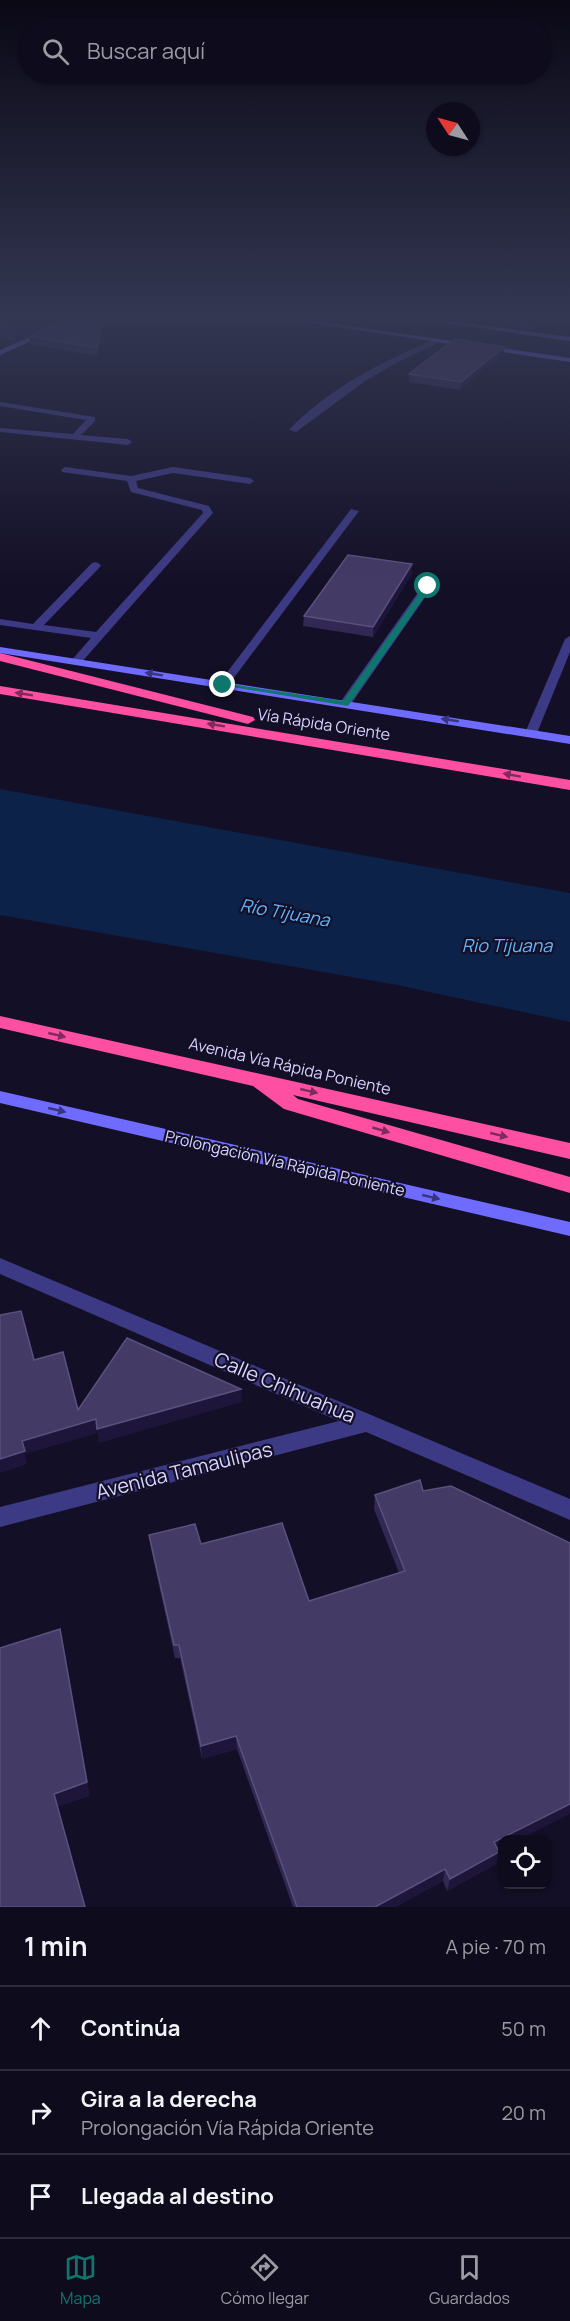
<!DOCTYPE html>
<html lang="es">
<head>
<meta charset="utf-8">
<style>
	body { margin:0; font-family:Manrope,sans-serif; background:#1c1929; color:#f1f3f6 }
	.controls { position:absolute; right:18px; bottom:18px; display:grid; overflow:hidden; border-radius:12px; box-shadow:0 2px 4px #0004 }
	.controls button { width:54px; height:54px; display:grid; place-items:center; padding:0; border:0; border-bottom:2px solid #2e2b3b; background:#0e0b1c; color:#f1f3f6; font:30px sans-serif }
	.compass { position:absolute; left:426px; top:102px; width:54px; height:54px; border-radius:50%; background:#0e0b1c; box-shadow:0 2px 4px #0004; rotate:306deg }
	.stop { position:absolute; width:18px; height:18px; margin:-14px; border:4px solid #0f766e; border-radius:50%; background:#fff }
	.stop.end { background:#0f766e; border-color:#fff; box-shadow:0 2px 6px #0008 }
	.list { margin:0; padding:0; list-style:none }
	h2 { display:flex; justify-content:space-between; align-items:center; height:78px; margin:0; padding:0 24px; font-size:26px }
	h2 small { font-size:20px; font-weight:400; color:#9b9ba3 }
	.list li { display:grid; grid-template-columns:39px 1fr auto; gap:18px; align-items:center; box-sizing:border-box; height:84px; padding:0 24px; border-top:2px solid #2e2b3b }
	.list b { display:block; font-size:22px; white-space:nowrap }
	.list p { margin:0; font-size:20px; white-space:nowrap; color:#9b9ba3 }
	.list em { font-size:20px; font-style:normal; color:#9b9ba3 }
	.icon { flex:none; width:33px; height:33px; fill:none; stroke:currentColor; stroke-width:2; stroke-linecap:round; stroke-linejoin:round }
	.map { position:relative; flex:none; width:570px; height:1907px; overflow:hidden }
	.search { position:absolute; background:#0e0b1c; box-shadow:0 2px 4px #0004; left:18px; right:18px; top:18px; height:66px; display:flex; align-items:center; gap:15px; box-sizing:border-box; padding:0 21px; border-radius:33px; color:#9b9ba3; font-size:22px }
	.sheet { height:330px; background:#0e0b1c }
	nav { display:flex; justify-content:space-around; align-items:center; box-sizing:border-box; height:84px; border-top:2px solid #2e2b3b; background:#0e0b1c; font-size:16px; color:#9b9ba3 }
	nav a { display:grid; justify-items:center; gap:3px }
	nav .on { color:#0f766e }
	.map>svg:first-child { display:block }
</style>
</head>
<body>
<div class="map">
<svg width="570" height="1907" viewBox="0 0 570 1907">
	<rect width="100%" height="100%" fill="#130f26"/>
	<polygon fill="#0c2248" points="0,789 570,893 570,1022 397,985 0,915"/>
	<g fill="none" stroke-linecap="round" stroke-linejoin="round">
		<g fill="#3d3a85" fill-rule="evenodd">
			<path d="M436 339 443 341 402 360 365 381 296 432 289 430C326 390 386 359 436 339Z"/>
			<polygon points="0,402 95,417 95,421 81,435 128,439 132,442 128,445 0,432 0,428 73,434 86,420 0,406"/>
			<polygon points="65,467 131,476 173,467 250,478 254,481 250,484 173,473 136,481 138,488 209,506 213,513 80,664 76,665 70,662 91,638 0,625 0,619 33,624 92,563 96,562 101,565 100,567 44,625 96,632 203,513 202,510 131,492 127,481 62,472 61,470"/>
			<polygon points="351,509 359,511 227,687 219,687 219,683"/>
			<polygon points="428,583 433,586 349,707 341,707 341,701 424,584"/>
			<polygon points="570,636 570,652 537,733 535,736 527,736 525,733 565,639"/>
		</g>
		<polygon fill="#3d3a85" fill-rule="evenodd" points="0,1258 570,1499 570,1520 366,1432 0,1527 0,1507 339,1421 0,1274"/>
		<g fill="#6f6bff" fill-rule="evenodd">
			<polygon points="76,317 84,317 0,355 0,350"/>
			<polygon points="272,317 286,317 570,358 570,362"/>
			<polygon points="406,317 421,317 570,337 570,341"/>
			<polygon points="0,647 570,736 570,744 0,653"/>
			<polygon points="0,1091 570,1222 570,1236 0,1103"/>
		</g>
		<g fill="#ff4fa3" fill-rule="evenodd">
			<polygon points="0,653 253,717 255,720 248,724 0,661"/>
			<polygon points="0,686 570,780 570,790 0,694"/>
			<polygon points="0,1016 570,1143 570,1159 293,1095 298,1099 570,1177 570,1193 284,1109 253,1086 0,1028"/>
		</g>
	</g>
	<g fill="#312854">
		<polygon points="0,317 71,317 15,341 0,338"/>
		<polygon points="104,317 104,323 98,356 30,344 30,336"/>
		<polygon points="467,317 570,317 561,327 539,325 533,330 485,323 485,319"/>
		<polygon points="504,347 503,354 460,390 409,382 409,374"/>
		<polygon points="412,564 412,573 373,637 303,626 304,616"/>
		<polygon points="420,1480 498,1851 496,1864 447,1891 443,1881 395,1907 293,1907 237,1749 202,1759 180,1658 175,1658 151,1549 149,1535 201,1544 309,1601 399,1573 374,1509 375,1495"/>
	</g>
	<g fill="#1d163a">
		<polygon points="23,317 71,317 15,341 13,321"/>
		<polygon points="104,317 104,323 98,356 97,348"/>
		<polygon points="534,317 540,317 539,325 533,330"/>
		<polygon points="562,317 570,317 570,320 561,327"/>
		<polygon points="504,347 503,354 460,390 461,382"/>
		<polygon points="412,564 412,573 373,637 373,627"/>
		<polygon points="241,1389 242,1402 99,1443 97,1429"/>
		<polygon points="96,1419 98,1433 25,1454 27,1464 0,1473 0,1459 22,1441"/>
		<polygon points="63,1643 90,1796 57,1807 54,1794"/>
		<polygon points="236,1736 237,1749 202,1759 201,1746"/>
		<polygon points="570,1804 570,1814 520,1839 502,1839 502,1848 491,1854 494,1842"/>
		<polygon points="499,1852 496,1864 447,1891 450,1879"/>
		<polygon points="445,1869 443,1881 395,1907 375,1907"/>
	</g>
	<g fill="#433a66" stroke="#5a527e" stroke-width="1.5">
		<polygon points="0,317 23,317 13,321 0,319"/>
		<polygon points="74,317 103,317 97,348 30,336"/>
		<polygon points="455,339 504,347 461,382 409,374"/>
		<polygon points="348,555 412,564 373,627 304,616"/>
		<polygon points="21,1311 34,1360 63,1352 78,1410 127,1338 241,1389 97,1429 96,1419 22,1441 25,1451 0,1459 0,1315"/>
		<polygon points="420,1480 423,1491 451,1486 570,1543 570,1804 494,1842 499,1852 450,1879 445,1869 375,1907 297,1907 236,1736 201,1746 179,1645 174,1645 149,1535 195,1524 201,1544 282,1523 309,1601 405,1571 375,1495"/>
		<polygon points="60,1629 87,1782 54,1794 85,1907 0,1907 0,1648"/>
	</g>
	<defs><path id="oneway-solid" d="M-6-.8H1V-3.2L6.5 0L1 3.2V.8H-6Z" transform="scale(1.5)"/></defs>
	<g fill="#38347d">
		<use href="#oneway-solid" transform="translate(154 674) rotate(-171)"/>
		<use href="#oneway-solid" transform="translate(450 720) rotate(-171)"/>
		<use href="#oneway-solid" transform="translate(57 1110) rotate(13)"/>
		<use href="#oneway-solid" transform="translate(431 1197) rotate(13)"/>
	</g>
	<g fill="#7d2c5e">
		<use href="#oneway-solid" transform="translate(24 694) rotate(-171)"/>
		<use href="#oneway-solid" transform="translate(216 725) rotate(-171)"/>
		<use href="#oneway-solid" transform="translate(512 775) rotate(-170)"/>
		<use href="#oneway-solid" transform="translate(57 1035) rotate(13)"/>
		<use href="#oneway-solid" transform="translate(309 1091) rotate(13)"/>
		<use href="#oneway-solid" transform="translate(381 1130) rotate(16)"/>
		<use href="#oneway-solid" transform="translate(499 1135) rotate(13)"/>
	</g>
	<linearGradient id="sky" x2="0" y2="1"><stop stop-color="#0a0815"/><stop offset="0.54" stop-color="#333752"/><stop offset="1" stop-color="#333752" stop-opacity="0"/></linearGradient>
	<rect width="570" height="584" fill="url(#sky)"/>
	<polygon fill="#0f766e" points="426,584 432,586 348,706 220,685 223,683 343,701"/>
	<g text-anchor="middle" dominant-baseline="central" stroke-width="4.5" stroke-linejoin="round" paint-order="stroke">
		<g font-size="16" fill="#d9d4ff" stroke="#130f26">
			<text transform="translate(324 724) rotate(9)">Vía Rápida Oriente</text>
			<text transform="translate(290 1066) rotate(13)">Avenida Vía Rápida Poniente</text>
			<text transform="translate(285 1163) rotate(13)">Prolongación Vía Rápida Poniente</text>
		</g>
		<g font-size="18" font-style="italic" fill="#62b6ff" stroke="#130f26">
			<text transform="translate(285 912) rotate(10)">Río Tijuana</text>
			<text x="507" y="945">Rio Tijuana</text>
		</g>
		<g font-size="20" fill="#d9d4ff" stroke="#130f26">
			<text transform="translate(285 1387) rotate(23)">Calle Chihuahua</text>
			<text transform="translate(184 1470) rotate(-14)">Avenida Tamaulipas</text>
		</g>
	</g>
</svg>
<div class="controls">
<button><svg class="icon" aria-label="locate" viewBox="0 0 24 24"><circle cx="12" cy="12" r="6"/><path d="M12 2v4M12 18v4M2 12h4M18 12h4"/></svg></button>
</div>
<svg class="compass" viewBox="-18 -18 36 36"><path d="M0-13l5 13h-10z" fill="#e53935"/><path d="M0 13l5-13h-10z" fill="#9b9ba3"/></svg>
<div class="stop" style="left:428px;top:586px"></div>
<div class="stop end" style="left:223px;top:685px"></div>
<div class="search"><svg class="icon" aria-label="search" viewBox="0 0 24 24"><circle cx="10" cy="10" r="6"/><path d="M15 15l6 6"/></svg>Buscar aquí</div>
</div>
<section class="sheet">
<h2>1 min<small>A pie · 70 m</small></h2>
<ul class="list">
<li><svg class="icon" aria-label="ahead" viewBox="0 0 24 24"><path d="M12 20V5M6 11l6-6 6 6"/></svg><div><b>Continúa</b></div><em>50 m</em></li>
<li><svg class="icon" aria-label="right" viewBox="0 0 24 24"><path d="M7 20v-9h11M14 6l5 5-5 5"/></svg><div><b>Gira a la derecha</b><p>Prolongación Vía Rápida Oriente</p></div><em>20 m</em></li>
<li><svg class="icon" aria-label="arrive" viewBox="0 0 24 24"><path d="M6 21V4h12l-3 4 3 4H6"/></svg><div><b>Llegada al destino</b></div></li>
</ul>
</section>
<nav>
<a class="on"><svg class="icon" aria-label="map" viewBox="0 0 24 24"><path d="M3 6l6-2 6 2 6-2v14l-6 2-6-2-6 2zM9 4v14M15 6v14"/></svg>Mapa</a>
<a><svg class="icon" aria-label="directions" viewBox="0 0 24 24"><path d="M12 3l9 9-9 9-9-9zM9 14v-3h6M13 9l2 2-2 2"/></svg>Cómo llegar</a>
<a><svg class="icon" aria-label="saved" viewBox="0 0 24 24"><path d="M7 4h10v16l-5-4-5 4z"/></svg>Guardados</a>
</nav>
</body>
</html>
